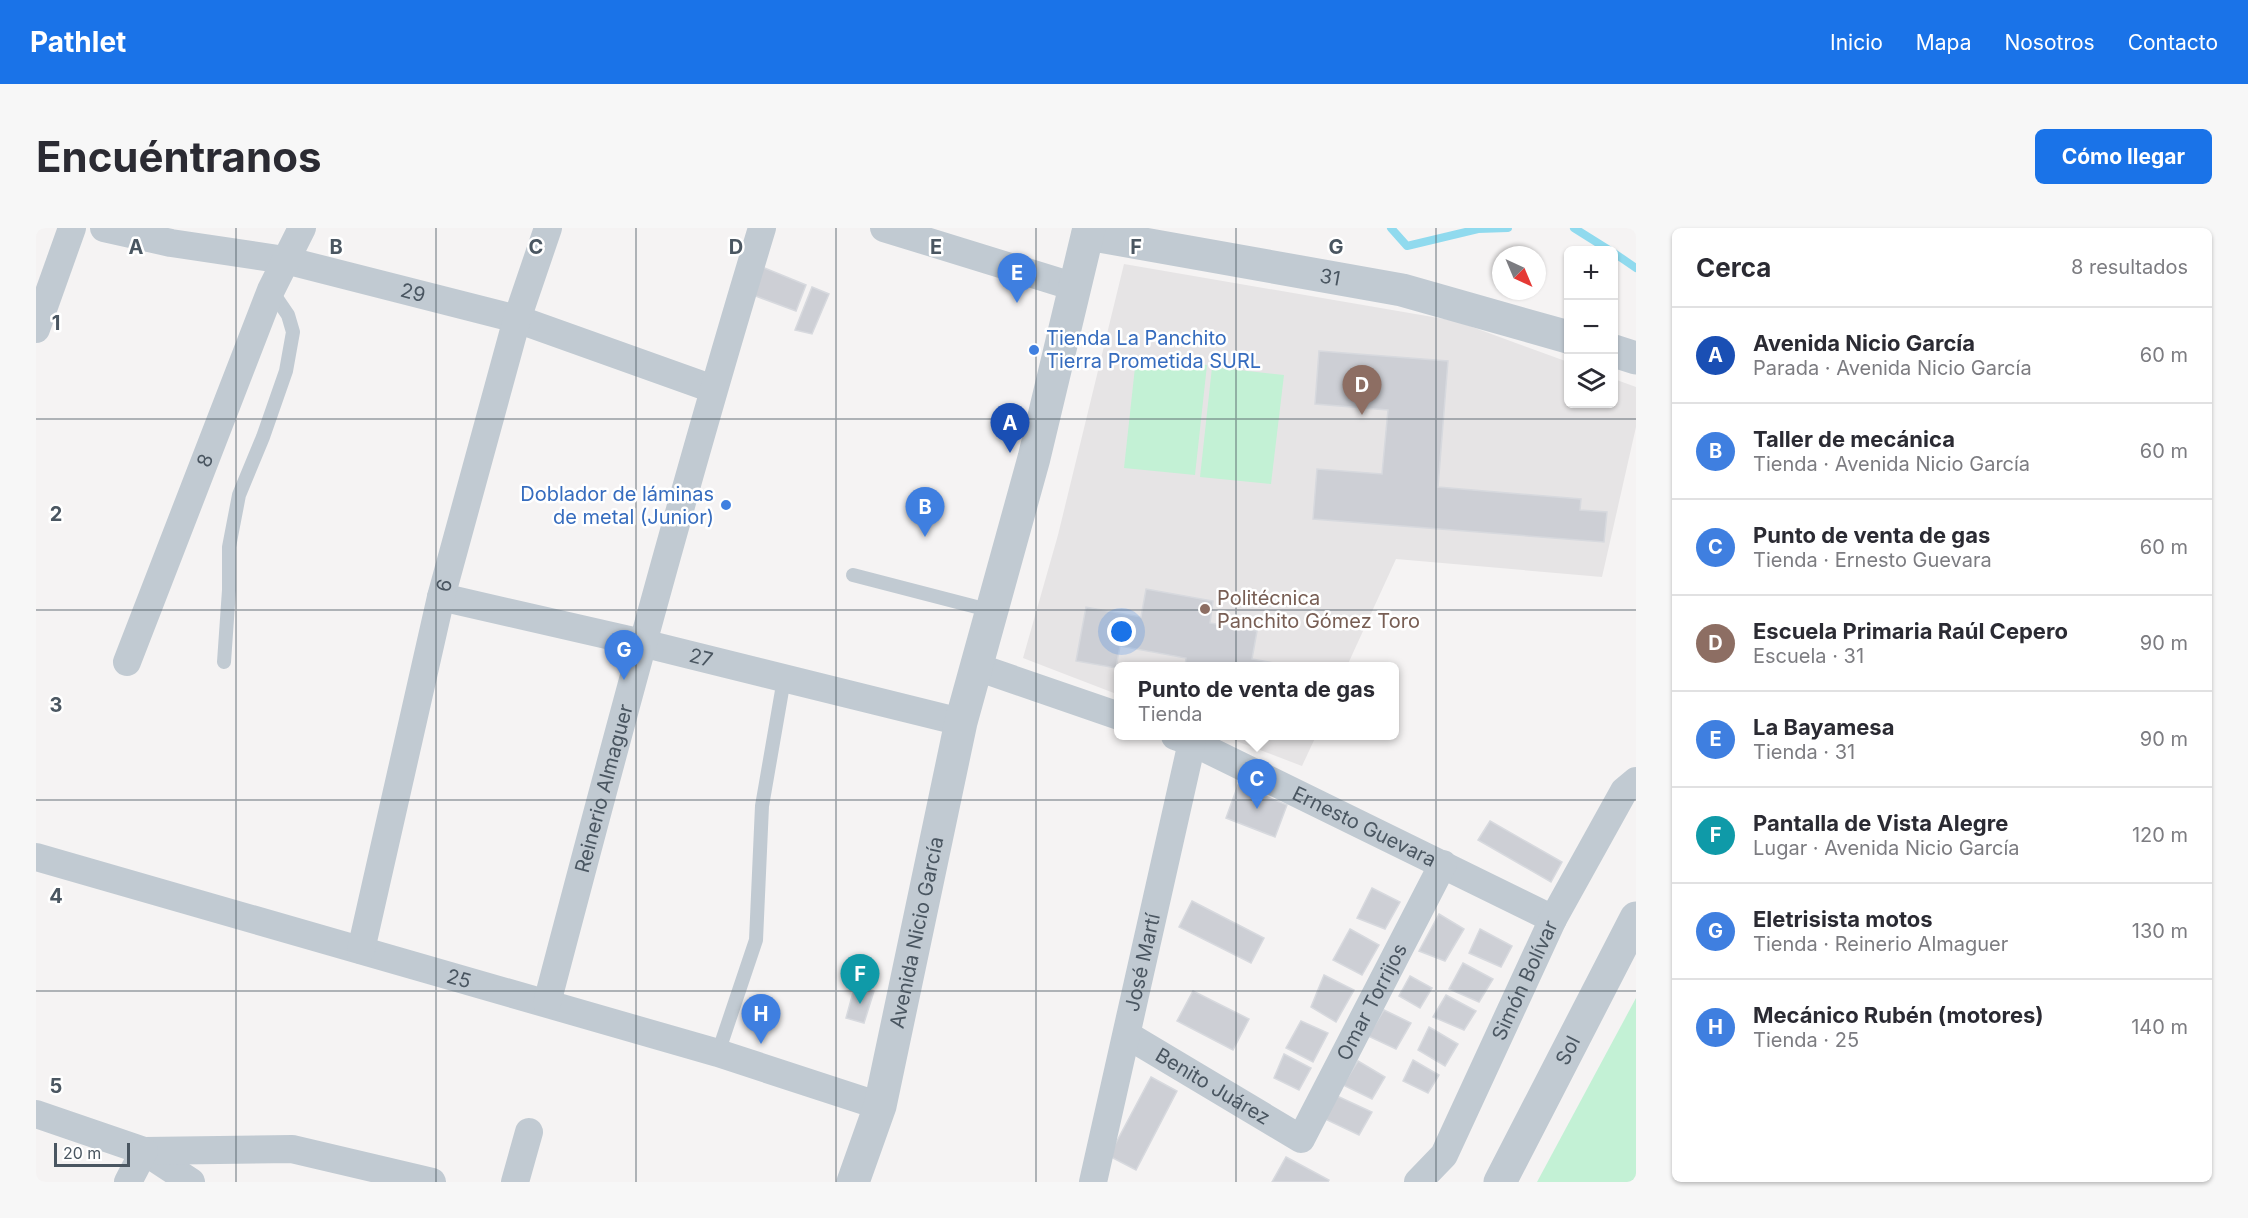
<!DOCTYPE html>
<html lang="es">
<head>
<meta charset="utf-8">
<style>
	body { margin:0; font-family:Inter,sans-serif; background:#f7f7f7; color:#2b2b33 }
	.controls { position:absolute; right:18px; top:18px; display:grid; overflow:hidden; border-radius:9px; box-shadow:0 2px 4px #0004 }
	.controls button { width:54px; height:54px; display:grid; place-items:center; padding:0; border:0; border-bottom:2px solid #e1e1e2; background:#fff; color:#2b2b33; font:30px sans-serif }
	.compass { position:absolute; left:1456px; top:18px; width:54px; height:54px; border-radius:50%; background:#fff; box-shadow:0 2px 4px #0004; rotate:136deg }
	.scale { position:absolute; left:18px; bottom:15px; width:76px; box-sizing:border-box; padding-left:6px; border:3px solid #4a5661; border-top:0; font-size:16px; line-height:21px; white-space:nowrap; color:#4a5661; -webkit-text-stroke:4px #fff; paint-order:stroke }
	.you { position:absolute; left:1086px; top:404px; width:21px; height:21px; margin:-15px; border:4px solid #fff; border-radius:50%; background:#1a73e8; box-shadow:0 0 0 9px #1a73e833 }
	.badge { display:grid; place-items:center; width:39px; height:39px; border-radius:50%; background:#1a73e8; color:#fff; font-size:20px; font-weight:700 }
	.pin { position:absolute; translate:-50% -50px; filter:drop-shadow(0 2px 3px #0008) }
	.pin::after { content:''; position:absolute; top:32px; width:21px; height:18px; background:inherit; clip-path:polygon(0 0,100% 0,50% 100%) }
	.popup { position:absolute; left:1078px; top:434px; width:285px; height:78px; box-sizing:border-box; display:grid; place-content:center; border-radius:9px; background:#fff; filter:drop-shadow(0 2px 4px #0005); font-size:20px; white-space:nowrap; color:#7c7c81 }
	.popup b { font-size:22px; color:#2b2b33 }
	.popup::after { content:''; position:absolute; left:50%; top:100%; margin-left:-12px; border:12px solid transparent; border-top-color:#fff }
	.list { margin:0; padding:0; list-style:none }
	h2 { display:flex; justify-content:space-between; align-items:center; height:78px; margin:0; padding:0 24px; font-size:26px }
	h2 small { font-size:20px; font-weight:400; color:#7c7c81 }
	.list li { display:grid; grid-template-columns:39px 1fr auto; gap:18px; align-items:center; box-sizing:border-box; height:96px; padding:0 24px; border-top:2px solid #e1e1e2 }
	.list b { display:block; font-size:22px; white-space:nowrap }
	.list p { margin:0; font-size:20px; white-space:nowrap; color:#7c7c81 }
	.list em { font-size:20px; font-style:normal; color:#7c7c81 }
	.icon { flex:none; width:33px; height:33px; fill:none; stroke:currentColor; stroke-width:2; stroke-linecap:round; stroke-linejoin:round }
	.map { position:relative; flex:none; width:1600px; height:954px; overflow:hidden; border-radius:9px }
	header { display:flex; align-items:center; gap:36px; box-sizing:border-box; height:84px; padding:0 30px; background:#1a73e8; color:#fff }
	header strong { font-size:28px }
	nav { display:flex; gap:33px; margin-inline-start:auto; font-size:21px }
	.intro { display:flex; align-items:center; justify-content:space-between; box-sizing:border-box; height:144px; padding:0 36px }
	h1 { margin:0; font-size:42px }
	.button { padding:15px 27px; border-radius:9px; background:#1a73e8; color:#fff; font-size:21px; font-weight:700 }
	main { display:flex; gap:36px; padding:0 36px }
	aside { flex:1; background:#fff; border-radius:9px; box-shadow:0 2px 4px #0004 }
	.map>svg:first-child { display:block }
</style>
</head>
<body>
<header>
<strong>Pathlet</strong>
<nav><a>Inicio</a><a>Mapa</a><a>Nosotros</a><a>Contacto</a></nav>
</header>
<div class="intro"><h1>Encuéntranos</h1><a class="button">Cómo llegar</a></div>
<main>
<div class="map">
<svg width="1600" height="954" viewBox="0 0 1600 954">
	<rect width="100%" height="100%" fill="#f5f3f3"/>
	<g fill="#e6e4e5">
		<polygon points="1088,36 1420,93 1532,134 1532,176 1578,176 1578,151 1600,159 1600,199 1566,349 1360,331 1311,438 1083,438 1083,467 987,430 1022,307"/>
		<polygon points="1187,508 1280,508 1266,538"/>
	</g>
	<g fill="#c3f1d5">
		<polygon points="1100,130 1171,137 1159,247 1088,240"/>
		<polygon points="1176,139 1248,147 1235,256 1164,249"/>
		<polygon points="1600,770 1600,954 1501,954"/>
	</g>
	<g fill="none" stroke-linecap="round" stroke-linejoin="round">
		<g stroke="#90daee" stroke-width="8">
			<polyline points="1355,0 1371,18 1442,1 1472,0"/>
			<polyline points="1538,0 1573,22"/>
			<polyline points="1578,25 1600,40"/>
		</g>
	</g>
	<g fill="#cdcfd5" stroke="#d7d9de" stroke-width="1.5">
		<polygon points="726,39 770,57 760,83 717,67"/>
		<polygon points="776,59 793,66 776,106 759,102"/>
		<polygon points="1283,123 1412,133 1402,259 1545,271 1544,282 1571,284 1568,314 1277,291 1281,241 1346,246 1352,182 1279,176"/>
		<polygon points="1110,361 1177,373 1174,395 1221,403 1216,431 1255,438 1149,438 1150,430 1084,418 1080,440 1040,433 1050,379 1105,389"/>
		<polygon points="1202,557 1251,577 1239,609 1190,590"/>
		<polygon points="1454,593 1526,634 1515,654 1442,612"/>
		<polygon points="1336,660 1364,674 1349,701 1321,690"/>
		<polygon points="1156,673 1228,710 1215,735 1143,699"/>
		<polygon points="1403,686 1428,701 1409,733 1383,723"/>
		<polygon points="1314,701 1343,717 1326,747 1297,732"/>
		<polygon points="1444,701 1476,718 1465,739 1433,725"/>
		<polygon points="1427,735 1457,751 1443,774 1413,761"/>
		<polygon points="1288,747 1318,762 1300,794 1275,779"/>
		<polygon points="1374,748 1396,760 1384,780 1363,768"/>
		<polygon points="819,757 838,763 828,795 810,790"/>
		<polygon points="1157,763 1213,791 1197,822 1141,793"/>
		<polygon points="1410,767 1440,783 1428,802 1397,789"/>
		<polygon points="1348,782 1375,795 1360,821 1332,808"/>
		<polygon points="1265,793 1292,805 1277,834 1250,820"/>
		<polygon points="1393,799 1422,816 1409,838 1382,822"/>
		<polygon points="1248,826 1275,840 1263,862 1238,850"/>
		<polygon points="1377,832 1403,847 1392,865 1367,853"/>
		<polygon points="1322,833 1349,849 1336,871 1307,857"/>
		<polygon points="1115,849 1141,863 1100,942 1073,928"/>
		<polygon points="1301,868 1336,884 1323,907 1289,891"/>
		<polygon points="1250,929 1293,952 1292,954 1236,954"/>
	</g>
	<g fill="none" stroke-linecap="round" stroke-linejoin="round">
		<g stroke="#c1cad2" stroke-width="14">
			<polyline points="817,347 956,383"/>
			<polyline points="188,434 193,362 193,319 203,267 227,209 250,143 257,104 252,87 235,62"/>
			<polyline points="682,825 720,712 726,578 748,451"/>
		</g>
		<g stroke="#c1cad2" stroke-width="28">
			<path id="s1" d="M68 0 135 15 249 32 481 91 677 161"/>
			<polyline points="848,0 1039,59"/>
			<polyline points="0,101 36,0"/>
			<path id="s2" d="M405 369 606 415 925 494"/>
			<path id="s3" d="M91 434 235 62 266 0"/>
			<polyline points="941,439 1083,488"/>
			<path id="s4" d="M1139 508 1156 514 1517 691"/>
			<path id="s5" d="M0 629 682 825 844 878"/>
			<path id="s6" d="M325 722 405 369 481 91 512 0"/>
			<path id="s7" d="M511 775C579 516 648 257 726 0"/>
			<path id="s8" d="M1091 807 1265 911 1407 636"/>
			<polyline points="0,886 108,923 155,954"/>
			<polyline points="108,923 256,921 396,954"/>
			<polyline points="92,954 108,923"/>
			<polyline points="479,954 493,904"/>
			<path id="s9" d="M1057 954 1156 514"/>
			<path id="s10" d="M1382 954 1408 927 1517 691 1588 563 1600 553"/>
		</g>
		<g stroke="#c1cad2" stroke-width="33">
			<path id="s11" d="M1052 6 1366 62 1532 109"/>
			<polyline points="1578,123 1600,130"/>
			<path id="s12" d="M817 954 844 878 925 494 998 230 1053 0"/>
			<path id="s13" d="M1464 954 1600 690"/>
		</g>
	</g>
	<path fill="none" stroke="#4a5661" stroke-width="1.5" stroke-opacity="0.55" d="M200 0V954M400 0V954M600 0V954M800 0V954M1000 0V954M1200 0V954M1400 0V954M0 191H1600M0 382H1600M0 572H1600M0 763H1600"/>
	<g fill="#3f7fe0" stroke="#fff" stroke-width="2">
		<circle cx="998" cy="122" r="6"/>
		<circle cx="690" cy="277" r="6"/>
	</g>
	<circle fill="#8d6e63" stroke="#fff" stroke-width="2" cx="1169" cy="381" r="6"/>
	<g text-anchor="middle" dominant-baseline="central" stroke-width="5" stroke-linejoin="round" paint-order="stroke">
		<g font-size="20" fill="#4a5661" stroke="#fff">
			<text stroke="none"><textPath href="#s11" startOffset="246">31</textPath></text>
			<text stroke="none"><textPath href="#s1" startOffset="316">29</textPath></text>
			<text stroke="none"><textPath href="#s3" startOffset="216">8</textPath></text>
			<text stroke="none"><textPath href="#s6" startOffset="374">6</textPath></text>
			<text stroke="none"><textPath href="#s2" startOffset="267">27</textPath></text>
			<text stroke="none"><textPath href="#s7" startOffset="222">Reinerio Almaguer</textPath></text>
			<text stroke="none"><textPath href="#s4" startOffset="210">Ernesto Guevara</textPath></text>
			<text stroke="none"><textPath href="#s12" startOffset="258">Avenida Nicio García</textPath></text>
			<text stroke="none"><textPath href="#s9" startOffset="225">José Martí</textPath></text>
			<text stroke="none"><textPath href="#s5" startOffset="440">25</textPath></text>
			<text stroke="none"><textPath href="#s10" startOffset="230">Simón Bolívar</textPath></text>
			<text stroke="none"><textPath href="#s8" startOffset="357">Omar Torrijos</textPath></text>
			<text stroke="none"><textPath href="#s13" startOffset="148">Sol</textPath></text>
			<text stroke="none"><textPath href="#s8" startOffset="100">Benito Juárez</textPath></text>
		</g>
		<g font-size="20" fill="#366cbe" stroke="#fff" text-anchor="start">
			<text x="1010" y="110">Tienda La Panchito<tspan x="1010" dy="23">Tierra Prometida SURL</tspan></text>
			<text x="678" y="266" text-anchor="end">Doblador de láminas<tspan x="678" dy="23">de metal (Junior)</tspan></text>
		</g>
		<g font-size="20" fill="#785e54" stroke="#fff" text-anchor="start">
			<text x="1181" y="370">Politécnica<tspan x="1181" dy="23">Panchito Gómez Toro</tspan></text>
		</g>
	</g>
	<g font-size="20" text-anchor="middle" font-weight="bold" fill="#4a5661" stroke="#fff" stroke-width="5" stroke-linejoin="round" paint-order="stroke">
		<text x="100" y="26">A</text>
		<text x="300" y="26">B</text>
		<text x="500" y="26">C</text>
		<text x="700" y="26">D</text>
		<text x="900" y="26">E</text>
		<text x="1100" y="26">F</text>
		<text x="1300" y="26">G</text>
		<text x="20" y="102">1</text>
		<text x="20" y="293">2</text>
		<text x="20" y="484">3</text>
		<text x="20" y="675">4</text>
		<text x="20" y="865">5</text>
	</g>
</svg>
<div class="controls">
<button>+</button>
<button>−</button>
<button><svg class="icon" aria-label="layers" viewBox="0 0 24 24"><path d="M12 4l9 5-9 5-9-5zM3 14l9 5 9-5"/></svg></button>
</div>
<svg class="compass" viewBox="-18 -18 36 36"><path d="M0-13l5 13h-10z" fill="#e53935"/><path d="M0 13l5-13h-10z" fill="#7c7c81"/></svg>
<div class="scale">20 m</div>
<div class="you"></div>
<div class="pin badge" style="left:974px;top:225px;background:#1a4fb4">A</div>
<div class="pin badge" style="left:889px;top:309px;background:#3f7fe0">B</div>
<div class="pin badge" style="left:1221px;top:581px;background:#3f7fe0">C</div>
<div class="popup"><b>Punto de venta de gas</b>Tienda</div>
<div class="pin badge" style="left:1326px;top:187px;background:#8d6e63">D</div>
<div class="pin badge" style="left:981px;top:75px;background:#3f7fe0">E</div>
<div class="pin badge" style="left:824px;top:776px;background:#0f9aa8">F</div>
<div class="pin badge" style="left:588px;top:452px;background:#3f7fe0">G</div>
<div class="pin badge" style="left:725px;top:816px;background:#3f7fe0">H</div>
</div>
<aside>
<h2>Cerca<small>8 resultados</small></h2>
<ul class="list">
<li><span class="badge" style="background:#1a4fb4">A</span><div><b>Avenida Nicio García</b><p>Parada · Avenida Nicio García</p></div><em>60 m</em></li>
<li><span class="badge" style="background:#3f7fe0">B</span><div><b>Taller de mecánica</b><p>Tienda · Avenida Nicio García</p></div><em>60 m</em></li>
<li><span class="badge" style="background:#3f7fe0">C</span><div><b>Punto de venta de gas</b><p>Tienda · Ernesto Guevara</p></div><em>60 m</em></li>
<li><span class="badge" style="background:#8d6e63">D</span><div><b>Escuela Primaria Raúl Cepero</b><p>Escuela · 31</p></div><em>90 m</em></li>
<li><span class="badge" style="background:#3f7fe0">E</span><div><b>La Bayamesa</b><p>Tienda · 31</p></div><em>90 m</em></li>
<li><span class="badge" style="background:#0f9aa8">F</span><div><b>Pantalla de Vista Alegre</b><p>Lugar · Avenida Nicio García</p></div><em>120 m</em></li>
<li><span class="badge" style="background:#3f7fe0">G</span><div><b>Eletrisista motos</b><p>Tienda · Reinerio Almaguer</p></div><em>130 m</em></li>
<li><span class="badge" style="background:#3f7fe0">H</span><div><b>Mecánico Rubén (motores)</b><p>Tienda · 25</p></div><em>140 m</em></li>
</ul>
</aside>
</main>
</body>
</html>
